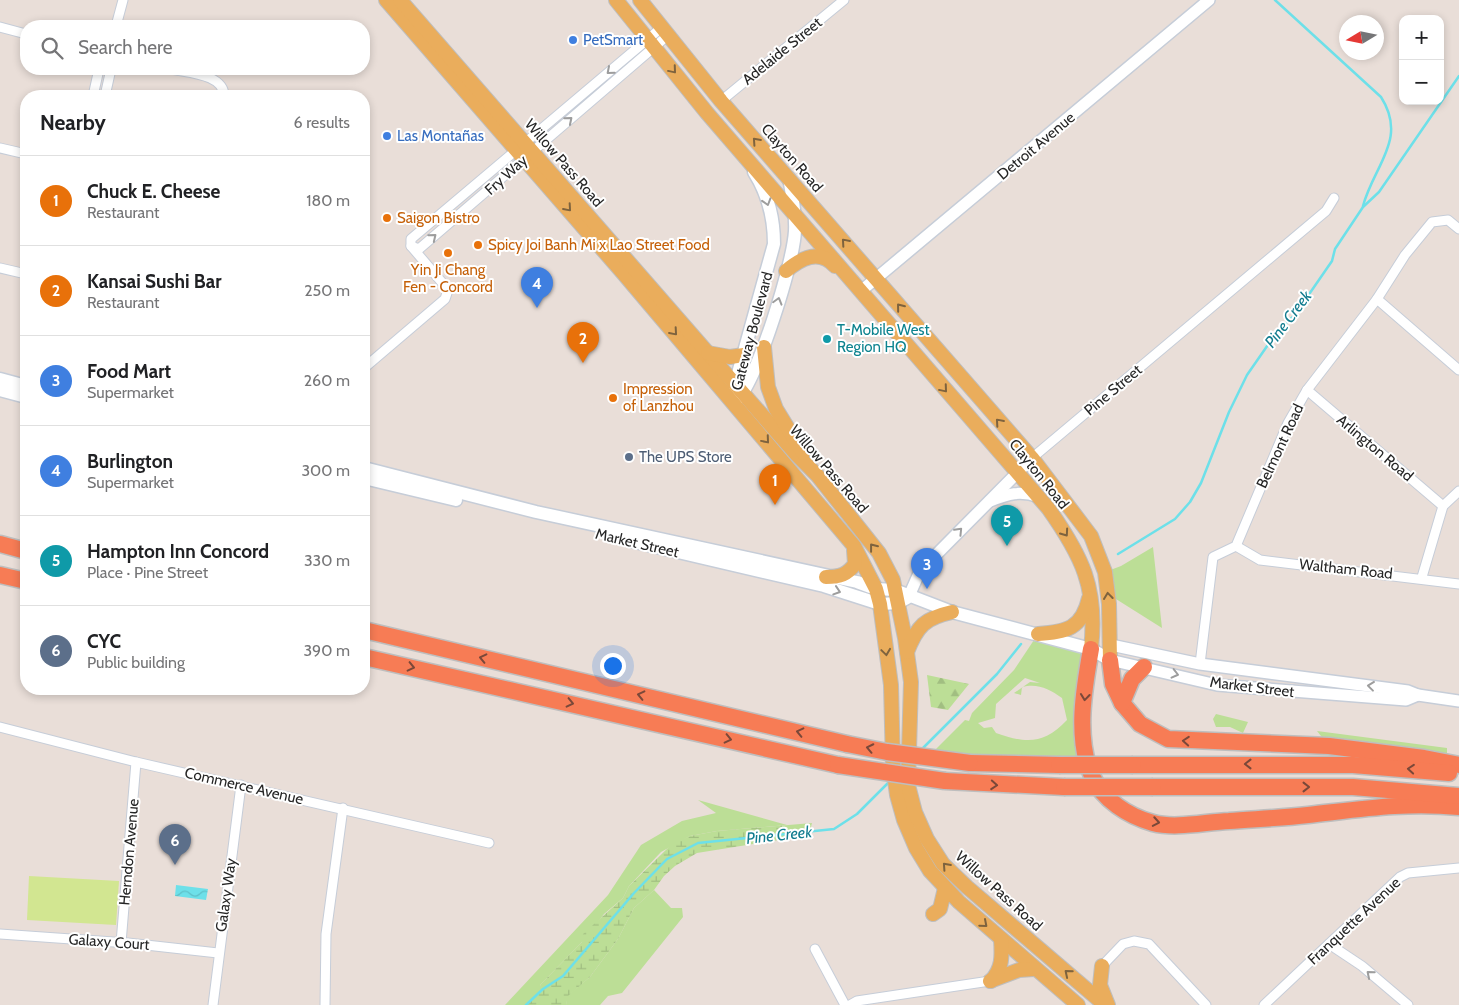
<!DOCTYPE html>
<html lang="en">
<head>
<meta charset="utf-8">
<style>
	body { margin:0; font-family:Cabin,sans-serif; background:#f2f2f2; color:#202124 }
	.controls { position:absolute; right:15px; top:15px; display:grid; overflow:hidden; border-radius:10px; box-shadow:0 2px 8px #0003 }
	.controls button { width:45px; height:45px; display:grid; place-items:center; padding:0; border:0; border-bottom:1px solid #e0e0e0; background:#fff; color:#202124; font:25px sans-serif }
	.compass { position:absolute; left:1339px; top:15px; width:45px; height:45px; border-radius:50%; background:#fff; box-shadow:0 2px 8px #0003; rotate:260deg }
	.you { position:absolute; left:612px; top:665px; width:18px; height:18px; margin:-12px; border:4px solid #fff; border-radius:50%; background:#1a73e8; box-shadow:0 0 0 8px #1a73e833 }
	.badge { display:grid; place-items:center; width:32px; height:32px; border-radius:50%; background:#ea580c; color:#fff; font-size:16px; font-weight:700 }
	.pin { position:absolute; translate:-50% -41px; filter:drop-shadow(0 1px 2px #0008) }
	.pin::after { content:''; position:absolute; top:26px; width:18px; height:15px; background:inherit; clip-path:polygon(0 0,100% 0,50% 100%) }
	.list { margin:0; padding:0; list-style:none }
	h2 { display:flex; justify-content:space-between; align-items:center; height:65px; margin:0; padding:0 20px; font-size:21px }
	h2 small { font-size:16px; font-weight:400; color:#757577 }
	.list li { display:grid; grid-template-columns:32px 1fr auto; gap:15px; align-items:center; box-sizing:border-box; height:90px; padding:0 20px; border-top:1px solid #e0e0e0 }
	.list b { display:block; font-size:19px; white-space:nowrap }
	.list p { margin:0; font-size:16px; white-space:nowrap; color:#757577 }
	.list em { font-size:16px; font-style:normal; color:#757577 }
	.icon { flex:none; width:28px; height:28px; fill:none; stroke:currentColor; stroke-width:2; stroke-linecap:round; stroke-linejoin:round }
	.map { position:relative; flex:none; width:1459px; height:1005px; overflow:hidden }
	.search { position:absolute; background:#fff; box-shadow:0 2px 8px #0003; left:20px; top:20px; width:350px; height:55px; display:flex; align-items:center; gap:12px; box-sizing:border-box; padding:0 18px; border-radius:20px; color:#757577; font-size:19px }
	.panel { position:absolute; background:#fff; box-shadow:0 2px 8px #0003; left:20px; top:90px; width:350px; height:605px; border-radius:20px }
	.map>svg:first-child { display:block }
</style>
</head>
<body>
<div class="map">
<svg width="1459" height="1005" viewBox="0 0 1459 1005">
	<defs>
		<pattern id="forest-firs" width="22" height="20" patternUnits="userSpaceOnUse" patternTransform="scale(1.25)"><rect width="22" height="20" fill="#bcde96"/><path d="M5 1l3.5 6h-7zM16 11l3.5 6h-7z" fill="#a1be81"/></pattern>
		<pattern id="wetland-marsh" width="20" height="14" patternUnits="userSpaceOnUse" patternTransform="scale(1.25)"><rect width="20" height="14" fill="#bcde96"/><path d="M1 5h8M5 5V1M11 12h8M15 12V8" fill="none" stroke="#a1be81"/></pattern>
		<pattern id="water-waves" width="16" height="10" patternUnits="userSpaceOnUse" patternTransform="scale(1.25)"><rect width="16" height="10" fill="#6de0e9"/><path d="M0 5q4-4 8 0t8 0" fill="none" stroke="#5ec0c8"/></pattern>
	</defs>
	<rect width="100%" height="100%" fill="#e9ded8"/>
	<g fill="#bcde96" fill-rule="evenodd">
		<polygon points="1153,547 1162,628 1108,594 1105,572 1121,566"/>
		<path d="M1038 634 1091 649 1088 765 927 758 965 720 969 721 972 713 1014 670ZM1025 678 1040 683 1030 682 1014 693 1021 695 1022 687C1038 683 1049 689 1062 698L1067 720C1044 744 1027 744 996 733L992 727 984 728 978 723 995 718 996 704Z"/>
		<polygon points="1216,714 1248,722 1243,733 1230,727 1216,727 1213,719"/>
		<polygon points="1317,731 1447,748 1447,758 1329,746"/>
		<polygon points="698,800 787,825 717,831 690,836 661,852 629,886 623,898 604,914 582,942 540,985 543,989 526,1005 505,1005 608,895 641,845 682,821 716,813"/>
		<polygon points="654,890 671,908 682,908 683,917 622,993 608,996 600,1005 566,1005 567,996 590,977 618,939 634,908"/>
	</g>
	<polygon fill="url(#forest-firs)" points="927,675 969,684 948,710 931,707"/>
	<polygon fill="url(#wetland-marsh)" points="812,823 810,831 785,839 697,853 675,866 664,876 654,890 634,908 618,939 590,977 568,996 566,1005 526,1005 542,989 540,985 582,942 583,934 623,898 629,886 672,844 690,836 717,831"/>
	<polygon fill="#d2e691" points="29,876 119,881 116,925 27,920"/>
	<polygon fill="url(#water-waves)" points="176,885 208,889 206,900 175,896"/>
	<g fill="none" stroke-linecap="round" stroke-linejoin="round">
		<g stroke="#6de0e9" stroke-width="2.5">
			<path d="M1275 0 1381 97C1408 139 1374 165 1363 206"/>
			<polyline points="1118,554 1175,519 1190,502 1201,483 1229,412 1247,375 1279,329 1294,316 1332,261 1335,249 1363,207 1379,192 1459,76"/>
			<polyline points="921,750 997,674 1021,644"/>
			<polyline points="526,1005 543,989 563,976 634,893 667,859 698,843 834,829 857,814 890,781"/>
		</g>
		<defs>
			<g id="minor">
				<polyline points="116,26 123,0"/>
				<polyline points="0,27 26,34"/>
				<polyline points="661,28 411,239 411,246 419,249 667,36"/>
				<path d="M171 69C188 73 224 74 224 96"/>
				<polyline points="93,96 99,69"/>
				<polyline points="105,96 111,69"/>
				<polyline points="721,101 844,0"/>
				<polyline points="0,148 26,154"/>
				<polyline points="0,268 26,274"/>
				<polyline points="1377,299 1459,370"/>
				<polyline points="364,368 445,299 447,293 445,286 411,246"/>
				<polyline points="1307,390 1443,506"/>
				<polyline points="1032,458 1326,211 1334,198"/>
				<polyline points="1236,546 1260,560 1459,584"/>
				<polyline points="1422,577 1443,506 1459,491"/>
				<polyline points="1200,664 1213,557 1236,546 1288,423 1307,390 1377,299 1405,255 1432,222 1448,220 1459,229"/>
				<polyline points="0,727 136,762 489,843"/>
				<polyline points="0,934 128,943 218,953"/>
				<polyline points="121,943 136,762"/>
				<polyline points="1329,944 1362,966 1408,1005"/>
				<polyline points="815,949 845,1005"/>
				<polyline points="1102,966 1123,944 1134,941 1149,944 1206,1005"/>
				<polyline points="213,1005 241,785"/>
				<polyline points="325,1005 326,934 343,808"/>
				<polyline points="850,1005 857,1001 990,981"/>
				<polyline points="1264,1005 1400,877 1408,873 1459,868"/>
			</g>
			<g id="tertiary">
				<polyline points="861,291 1209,0"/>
				<path d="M990 501C1008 494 1020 490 1039 497"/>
				<polyline points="909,596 920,571 1032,458"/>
				<polyline points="1111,645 1200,664 1408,691 1418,695 1459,701"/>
				<polyline points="1110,660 1217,685 1406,700 1418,695"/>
			</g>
			<g id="secondary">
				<polyline points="0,379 26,386"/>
				<polyline points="0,390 26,397"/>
				<path d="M735 393V384L774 244C774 218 768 194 754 172"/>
				<path d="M738 399C759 374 793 264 795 231 796 212 792 195 789 178"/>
				<polyline points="364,468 536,512 857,582 876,589 895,590 952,612 1091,649 1110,660"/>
				<polyline points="364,478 456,500"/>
				<polyline points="631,541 824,586 880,604 898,603 907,598"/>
			</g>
			<g id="primary">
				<polyline points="386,0 623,273 854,546 876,589 880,604 891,685 893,765 897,795 904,820 916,848 930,871 959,902 1078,1005"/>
				<polyline points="400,0 796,454 817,475 879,553 893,580 905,638 911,682 908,785 915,812 927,839 943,864 967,887 1105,1005"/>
				<path d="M616 0 707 113 1048 508C1082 556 1098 588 1091 649"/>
				<polyline points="640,0 721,101 1032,458 1091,536 1105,572 1109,604 1110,660"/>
				<path d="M786 271C800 259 819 248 835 266"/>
				<polyline points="764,347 768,387 776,409 803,453"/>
				<polyline points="708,353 730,357 744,355"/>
				<path d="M826 577C840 577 847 575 855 564L854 550"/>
				<path d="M1038 634C1066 632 1082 629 1089 598"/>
				<path d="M907 652C917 626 925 618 952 612"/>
				<polyline points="933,914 940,909 945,888"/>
				<polyline points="1102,966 1100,985 1108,1005"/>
				<polyline points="990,981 1019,970 1034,969"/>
				<path d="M991 981C1003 968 1002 956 1001 939"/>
			</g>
			<g id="motorway">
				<polyline points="0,544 26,551"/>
				<polyline points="0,575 26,581"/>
				<polyline points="364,630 847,744"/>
				<path d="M1091 649C1084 688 1075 738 1092 776 1103 800 1128 816 1153 823 1176 829 1205 822 1229 821 1255 819 1282 818 1308 815 1362 809 1404 802 1459 807"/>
				<polyline points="364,657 838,765"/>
				<polyline points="1110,660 1113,684 1122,703 1140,724 1168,739 1329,746 1424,758 1459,765"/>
				<polyline points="1122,703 1132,679 1144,667"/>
				<polyline points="970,763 1059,765"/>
				<polyline points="1133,765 1353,765 1449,773"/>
				<polyline points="945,781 1064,787"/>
				<polyline points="1153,787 1353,787 1459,796"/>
			</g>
		</defs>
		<use href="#minor" stroke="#c6cdd8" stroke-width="11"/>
		<use href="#tertiary" stroke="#c6cdd8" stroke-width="14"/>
		<use href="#secondary" stroke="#c6cdd8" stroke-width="15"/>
		<use href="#primary" stroke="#bebebe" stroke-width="16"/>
		<use href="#motorway" stroke="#bebebe" stroke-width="19"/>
		<use href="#minor" stroke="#fff" stroke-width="9"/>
		<use href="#tertiary" stroke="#fff" stroke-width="11"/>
		<use href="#secondary" stroke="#fff" stroke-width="12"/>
		<use href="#primary" stroke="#eaad5c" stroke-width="14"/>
		<use href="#motorway" stroke="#f77c55" stroke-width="16"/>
		<defs>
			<g id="motorway-bridge">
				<polyline points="847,744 887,752 970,763"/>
				<polyline points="838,765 945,781"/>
				<polyline points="1059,765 1133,765"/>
				<polyline points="1064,787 1153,787"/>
			</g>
		</defs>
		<use href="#motorway-bridge" stroke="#bebebe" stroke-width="19" stroke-linecap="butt"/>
		<use href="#motorway-bridge" stroke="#f77c55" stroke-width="16"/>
	</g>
	<defs><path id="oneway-chevron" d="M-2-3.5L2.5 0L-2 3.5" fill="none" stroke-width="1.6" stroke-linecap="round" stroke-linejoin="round" transform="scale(1.25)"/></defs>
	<g stroke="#7e633e">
		<use href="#oneway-chevron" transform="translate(673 70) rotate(50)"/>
		<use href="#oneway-chevron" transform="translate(756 141) rotate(-132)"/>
		<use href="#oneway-chevron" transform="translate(568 208) rotate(49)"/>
		<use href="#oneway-chevron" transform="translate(845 242) rotate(-131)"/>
		<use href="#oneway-chevron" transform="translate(900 307) rotate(-129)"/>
		<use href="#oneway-chevron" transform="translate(674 332) rotate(49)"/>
		<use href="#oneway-chevron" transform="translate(944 389) rotate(50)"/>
		<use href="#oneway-chevron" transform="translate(999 422) rotate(-131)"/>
		<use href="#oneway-chevron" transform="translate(766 440) rotate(50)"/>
		<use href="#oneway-chevron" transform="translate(1065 533) rotate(55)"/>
		<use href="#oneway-chevron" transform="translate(873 547) rotate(-128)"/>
		<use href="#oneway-chevron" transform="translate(1108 596) rotate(-97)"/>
		<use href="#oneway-chevron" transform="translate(886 652) rotate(82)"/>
		<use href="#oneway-chevron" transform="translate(946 866) rotate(-132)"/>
		<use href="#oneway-chevron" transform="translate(984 924) rotate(41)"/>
		<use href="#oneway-chevron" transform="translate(1068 973) rotate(-140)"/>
	</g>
	<g stroke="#9d9d9d">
		<use href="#oneway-chevron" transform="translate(610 71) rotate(139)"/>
		<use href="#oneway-chevron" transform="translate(569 120) rotate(-40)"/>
		<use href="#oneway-chevron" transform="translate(767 202) rotate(73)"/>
		<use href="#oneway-chevron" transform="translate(433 237) rotate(-39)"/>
		<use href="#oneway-chevron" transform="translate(778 301) rotate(-74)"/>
		<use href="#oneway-chevron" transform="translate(959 531) rotate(-46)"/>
		<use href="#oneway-chevron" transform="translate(837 591) rotate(18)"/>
		<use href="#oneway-chevron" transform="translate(1175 674) rotate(14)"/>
		<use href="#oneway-chevron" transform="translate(1371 686) rotate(-173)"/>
		<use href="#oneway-chevron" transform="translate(1370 974) rotate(-140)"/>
	</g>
	<g stroke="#7a4839">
		<use href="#oneway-chevron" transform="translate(483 658) rotate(-167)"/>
		<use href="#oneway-chevron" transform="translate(411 667) rotate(13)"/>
		<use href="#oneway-chevron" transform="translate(641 695) rotate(-167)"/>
		<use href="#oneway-chevron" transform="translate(1085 697) rotate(96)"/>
		<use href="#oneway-chevron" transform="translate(570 703) rotate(13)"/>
		<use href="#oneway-chevron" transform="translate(800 732) rotate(-167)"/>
		<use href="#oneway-chevron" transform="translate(728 739) rotate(13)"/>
		<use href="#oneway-chevron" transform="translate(1186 741) rotate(-176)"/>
		<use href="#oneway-chevron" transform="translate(870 748) rotate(-168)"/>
		<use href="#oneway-chevron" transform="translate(1248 764) rotate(180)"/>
		<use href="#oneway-chevron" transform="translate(1411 769) rotate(-175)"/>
		<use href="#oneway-chevron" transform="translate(994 785) rotate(4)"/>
		<use href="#oneway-chevron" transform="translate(1306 787)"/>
		<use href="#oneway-chevron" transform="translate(1156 822) rotate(10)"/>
	</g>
	<g fill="#3f7fe0" stroke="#fff" stroke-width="2">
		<circle cx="573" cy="40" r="5"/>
		<circle cx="387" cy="136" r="5"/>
	</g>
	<g fill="#e8710a" stroke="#fff" stroke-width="2">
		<circle cx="387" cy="218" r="5"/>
		<circle cx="478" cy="245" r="5"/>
		<circle cx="448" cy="253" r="5"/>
		<circle cx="613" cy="398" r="5"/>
	</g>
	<circle fill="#0f9aa8" stroke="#fff" stroke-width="2" cx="827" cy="339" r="5"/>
	<circle fill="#5c6f8a" stroke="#fff" stroke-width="2" cx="629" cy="457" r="5"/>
	<g text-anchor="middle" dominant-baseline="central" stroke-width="4" stroke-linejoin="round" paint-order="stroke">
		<g font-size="15" fill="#366cbe" stroke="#fff" text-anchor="start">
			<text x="583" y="40">PetSmart</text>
			<text x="397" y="136">Las Montañas</text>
		</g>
		<g font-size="15" fill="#262626" stroke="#fff">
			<text transform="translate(782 51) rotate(-39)">Adelaide Street</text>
			<text transform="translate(1036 146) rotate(-40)">Detroit Avenue</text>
			<text transform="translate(792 158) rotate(49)">Clayton Road</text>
			<text transform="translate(564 163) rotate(49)">Willow Pass Road</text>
			<text transform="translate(506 175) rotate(-42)">Fry Way</text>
			<text transform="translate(752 331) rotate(-75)">Gateway Boulevard</text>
			<text transform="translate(1113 390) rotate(-40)">Pine Street</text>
			<text transform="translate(1280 446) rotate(-65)">Belmont Road</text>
			<text transform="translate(1375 448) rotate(40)">Arlington Road</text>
			<text transform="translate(829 469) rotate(49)">Willow Pass Road</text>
			<text transform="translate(1039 474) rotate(51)">Clayton Road</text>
			<text transform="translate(637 543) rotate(13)">Market Street</text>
			<text transform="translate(1346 569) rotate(6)">Waltham Road</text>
			<text transform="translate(1252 687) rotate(7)">Market Street</text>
			<text transform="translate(244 786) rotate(13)">Commerce Avenue</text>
			<text transform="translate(129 852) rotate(-85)">Herndon Avenue</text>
			<text transform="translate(999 891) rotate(42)">Willow Pass Road</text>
			<text transform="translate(226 895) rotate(-82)">Galaxy Way</text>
			<text transform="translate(1354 921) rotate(-43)">Franquette Avenue</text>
			<text transform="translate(109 942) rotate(4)">Galaxy Court</text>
		</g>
		<g font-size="15" fill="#c56008" stroke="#fff" text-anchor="start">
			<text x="397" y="218">Saigon Bistro</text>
			<text x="488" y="245">Spicy Joi Banh Mi x Lao Street Food</text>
			<text x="448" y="270" text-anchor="middle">Yin Ji Chang<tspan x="448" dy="17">Fen - Concord</tspan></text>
			<text x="623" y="389">Impression<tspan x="623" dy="17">of Lanzhou</tspan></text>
		</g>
		<g font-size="15" fill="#0d838f" stroke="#fff" text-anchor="start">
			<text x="837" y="330">T-Mobile West<tspan x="837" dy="17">Region HQ</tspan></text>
		</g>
		<g font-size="15" fill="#4e5e75" stroke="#fff" text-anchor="start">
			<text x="639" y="457">The UPS Store</text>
		</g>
		<g font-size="16" font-style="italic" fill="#127c8f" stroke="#fff">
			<text transform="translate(1288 319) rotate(-53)">Pine Creek</text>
			<text transform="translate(779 835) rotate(-6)">Pine Creek</text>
		</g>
	</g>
</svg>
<div class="controls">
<button>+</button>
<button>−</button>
</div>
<svg class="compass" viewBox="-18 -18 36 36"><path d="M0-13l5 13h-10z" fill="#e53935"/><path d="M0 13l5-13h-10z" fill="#757577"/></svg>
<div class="you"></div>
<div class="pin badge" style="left:775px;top:505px;background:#e8710a">1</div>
<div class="pin badge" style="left:583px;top:363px;background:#e8710a">2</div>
<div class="pin badge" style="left:927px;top:589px;background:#3f7fe0">3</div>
<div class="pin badge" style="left:537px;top:308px;background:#3f7fe0">4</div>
<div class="pin badge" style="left:1007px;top:546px;background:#0f9aa8">5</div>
<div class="pin badge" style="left:175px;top:865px;background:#5c6f8a">6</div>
<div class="search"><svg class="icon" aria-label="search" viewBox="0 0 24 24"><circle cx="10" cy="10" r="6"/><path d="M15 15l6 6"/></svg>Search here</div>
<section class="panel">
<h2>Nearby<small>6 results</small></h2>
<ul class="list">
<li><span class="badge" style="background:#e8710a">1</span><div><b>Chuck E. Cheese</b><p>Restaurant</p></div><em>180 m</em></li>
<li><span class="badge" style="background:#e8710a">2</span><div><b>Kansai Sushi Bar</b><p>Restaurant</p></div><em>250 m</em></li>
<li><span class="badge" style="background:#3f7fe0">3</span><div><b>Food Mart</b><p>Supermarket</p></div><em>260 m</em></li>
<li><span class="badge" style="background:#3f7fe0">4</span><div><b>Burlington</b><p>Supermarket</p></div><em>300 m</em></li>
<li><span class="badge" style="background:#0f9aa8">5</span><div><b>Hampton Inn Concord</b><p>Place · Pine Street</p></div><em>330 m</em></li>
<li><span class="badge" style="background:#5c6f8a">6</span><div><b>CYC</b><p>Public building</p></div><em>390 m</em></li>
</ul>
</section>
</div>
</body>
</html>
